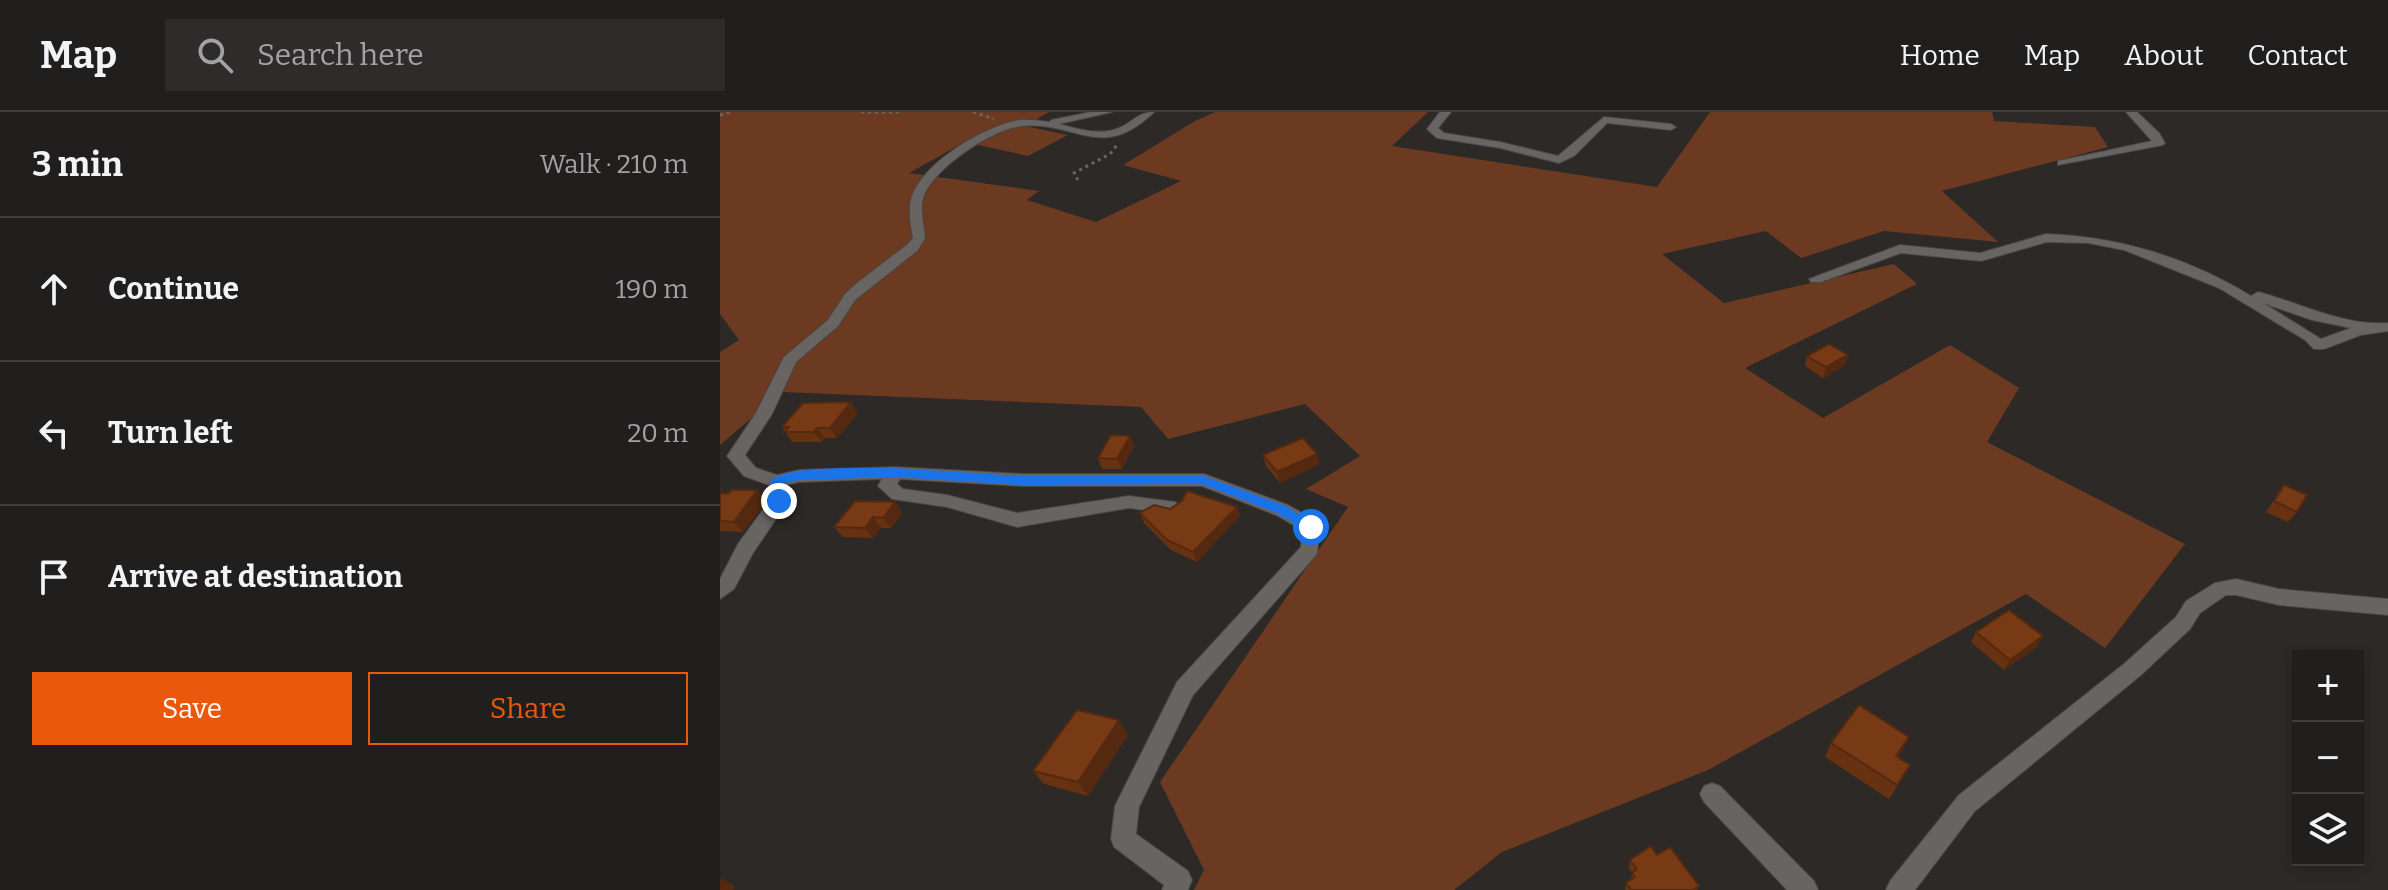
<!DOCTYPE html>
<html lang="en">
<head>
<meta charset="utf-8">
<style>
	body { margin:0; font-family:Bitter,serif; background:#2d2c2a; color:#f1f3f6 }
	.controls { position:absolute; right:24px; bottom:24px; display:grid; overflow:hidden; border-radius:0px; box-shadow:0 4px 12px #0003 }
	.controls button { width:72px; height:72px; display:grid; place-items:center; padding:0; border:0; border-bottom:2px solid #3e3d3b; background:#211f1d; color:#f1f3f6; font:40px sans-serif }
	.stop { position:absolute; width:24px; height:24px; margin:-18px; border:6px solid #1a73e8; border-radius:50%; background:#fff }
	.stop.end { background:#1a73e8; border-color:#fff; box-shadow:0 2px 8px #0008 }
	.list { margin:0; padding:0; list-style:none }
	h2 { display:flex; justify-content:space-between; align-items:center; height:104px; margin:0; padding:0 32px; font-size:34px }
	h2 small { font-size:26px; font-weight:400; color:#a2a2a4 }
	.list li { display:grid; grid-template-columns:52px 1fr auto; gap:24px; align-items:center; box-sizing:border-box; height:144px; padding:0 32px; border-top:2px solid #3e3d3b }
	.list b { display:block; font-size:30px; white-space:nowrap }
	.list em { font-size:26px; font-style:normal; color:#a2a2a4 }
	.actions { display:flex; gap:16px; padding:24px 32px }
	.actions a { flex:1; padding:18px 0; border:2px solid #ea580c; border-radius:0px; text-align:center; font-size:28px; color:#ea580c }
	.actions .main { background:#ea580c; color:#fff }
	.icon { flex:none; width:44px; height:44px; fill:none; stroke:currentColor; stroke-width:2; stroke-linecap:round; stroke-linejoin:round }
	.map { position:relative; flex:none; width:1668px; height:778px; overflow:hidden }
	header { display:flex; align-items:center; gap:48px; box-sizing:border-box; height:112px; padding:0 40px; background:#211f1d; border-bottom:2px solid #3e3d3b }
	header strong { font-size:38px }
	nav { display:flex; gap:44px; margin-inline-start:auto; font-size:28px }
	.search { width:560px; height:72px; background:#2d2c2a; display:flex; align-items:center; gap:20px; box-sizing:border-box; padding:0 28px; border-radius:0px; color:#a2a2a4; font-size:30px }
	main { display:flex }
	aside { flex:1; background:#211f1d }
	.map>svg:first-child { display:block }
</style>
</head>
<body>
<header>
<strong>Map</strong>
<div class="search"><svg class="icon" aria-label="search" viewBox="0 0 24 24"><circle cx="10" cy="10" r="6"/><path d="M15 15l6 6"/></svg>Search here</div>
<nav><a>Home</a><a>Map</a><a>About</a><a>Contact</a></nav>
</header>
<main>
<aside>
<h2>3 min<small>Walk · 210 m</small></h2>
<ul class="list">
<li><svg class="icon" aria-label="ahead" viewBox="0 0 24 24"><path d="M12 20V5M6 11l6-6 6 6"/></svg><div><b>Continue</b></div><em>190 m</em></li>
<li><svg class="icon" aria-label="left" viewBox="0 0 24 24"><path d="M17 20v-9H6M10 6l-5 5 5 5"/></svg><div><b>Turn left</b></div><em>20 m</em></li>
<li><svg class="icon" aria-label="arrive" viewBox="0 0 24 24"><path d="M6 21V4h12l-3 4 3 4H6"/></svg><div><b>Arrive at destination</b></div></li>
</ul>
<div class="actions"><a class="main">Save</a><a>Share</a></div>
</aside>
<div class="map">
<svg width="1668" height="778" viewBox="0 0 1668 778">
	<rect width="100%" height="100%" fill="#2c2927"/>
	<polygon fill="#6b3a20" points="0,0 329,0 305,14 348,23 308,44 245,30 189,61 319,79 307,88 376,110 461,69 403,53 475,9 495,0 708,0 672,34 937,75 990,0 1272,0 1274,9 1375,15 1388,35 1222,79 1278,130 1164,119 1081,146 1046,119 942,142 1004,191 1174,152 1197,172 1025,256 1103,306 1230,233 1299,276 1267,330 1465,432 1385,536 1306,482 988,658 782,740 734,778 474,778 484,758 440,670 628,395 586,377 640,344 585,292 448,327 421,295 62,280 0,333 0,240 19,228 0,202"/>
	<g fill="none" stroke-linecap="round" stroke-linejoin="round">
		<defs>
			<g id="minor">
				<path d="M371 0H392L339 12C358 17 380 24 399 16 413 10 418 0 434 0 381 51 357 9 302 14 272 17 216 55 204 83 199 97 204 112 205 126L198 138 135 188 118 214 76 250 52 302 25 343 36 356 57 363 79 358 175 355 304 362H484L568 393 598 410 600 415 597 442 473 583 419 695 416 722 468 759 472 768 468 778H442L444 773 394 735 391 727 395 694 457 570 581 435 582 418 556 403 482 374H304L180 367 177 372 183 377 227 383 297 401 409 384 455 390 464 396 455 402 409 396 297 415 227 395 172 387 158 374 162 367 79 370 66 373 68 389 33 441 14 477 0 487V467L18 432 50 388 49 373 24 364 7 344 36 301 64 245 108 208 125 182 137 171 188 132 193 126C191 114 188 100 191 88 200 52 264 14 299 8 309 7 320 9 330 10L331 8Z"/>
				<polygon points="720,0 731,0 718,16 724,21 780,30 838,44 884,5 951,12 956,15 951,18 887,11 854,44 839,51 780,36 717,26 707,17"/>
				<polygon points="1406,0 1417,0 1439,21 1445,31 1443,33 1338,53 1338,49 1432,29"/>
				<path d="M1326 122C1398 124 1469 146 1531 184L1538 180C1581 191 1622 214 1668 211V219L1641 223 1604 237H1594L1585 228 1499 176 1404 138 1368 131 1327 130 1261 149 1181 141 1101 170H1091L1089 167 1180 133 1260 141ZM1543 191 1592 208 1631 216 1601 227Z"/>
				<polygon points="1516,467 1559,477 1668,487 1668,503 1559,493 1516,483 1506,483 1480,501 1470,517 1421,563 1255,699 1195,778 1166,778 1170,769 1239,683 1405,551 1456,505 1466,489 1495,471"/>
				<polygon points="992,671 1000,674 1094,769 1098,778 1067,778 984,690 980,682 984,674"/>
			</g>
		</defs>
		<use href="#minor" stroke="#494645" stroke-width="2"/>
		<g stroke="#696665" stroke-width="3" stroke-dasharray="3 4" stroke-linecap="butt">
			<polyline points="141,0 183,0"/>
			<polyline points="253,0 274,7"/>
			<polyline points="0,3 10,0"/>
			<polyline points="358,68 354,61 390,42 397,33"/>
		</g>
		<use href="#minor" fill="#686462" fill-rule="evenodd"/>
	</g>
	<g fill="#673212">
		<polygon points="1087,244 1125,253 1103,266 1085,254"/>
		<polygon points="138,301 117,326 105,326 102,330 72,330 62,315"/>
		<polygon points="410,324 414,334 402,357 382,357 378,346"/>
		<polygon points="543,343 600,352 560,371 546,354"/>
		<polygon points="1564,373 1577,400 1568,410 1546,400"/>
		<polygon points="37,378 46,389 23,420 0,419 0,381"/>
		<polygon points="175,390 182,401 171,416 161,416 153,426 123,425 114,415"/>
		<polygon points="450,397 520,404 477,450 451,438 424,411 420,401"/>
		<polygon points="1256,520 1317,535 1284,558 1251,530"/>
		<polygon points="408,623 368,684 324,672 313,659"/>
		<polygon points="1189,625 1178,645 1182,667 1169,687 1105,645 1111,631"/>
		<polygon points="937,743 978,778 905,778 906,771 911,768 912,761 909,757 910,748"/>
	</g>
	<g fill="#54290f">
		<polygon points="1128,243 1125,253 1103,266 1106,255"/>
		<polygon points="131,290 138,301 117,326 110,316"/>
		<polygon points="97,316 105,326 102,330 94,320"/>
		<polygon points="410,324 414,334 402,357 397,347"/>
		<polygon points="597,342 600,352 560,371 557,360"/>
		<polygon points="37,378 46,389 23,420 14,410"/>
		<polygon points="175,390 182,401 171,416 163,406"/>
		<polygon points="517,395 520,404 477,450 473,440"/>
		<polygon points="153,405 161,416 153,426 145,416"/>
		<polygon points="1323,524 1317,535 1284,558 1290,548"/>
		<polygon points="399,608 408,623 368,684 358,670"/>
		<polygon points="1189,625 1182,640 1169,658 1176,644"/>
		<polygon points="2,766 15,774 13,778 0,778 0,770"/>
	</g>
	<g fill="#783a15" stroke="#54290f" stroke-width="2">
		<polygon points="1109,232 1128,243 1106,255 1087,244"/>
		<polygon points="131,290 110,316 97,316 94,320 64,320 69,315 62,315 83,291"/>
		<polygon points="391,323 410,324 397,347 378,346"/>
		<polygon points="583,326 597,342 557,360 543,343"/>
		<polygon points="1564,373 1587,383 1577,400 1554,389"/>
		<polygon points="12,378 37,378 14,410 0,409 0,381 8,382"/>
		<polygon points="467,379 517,395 473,440 447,428 420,401 434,393 450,397 462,389"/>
		<polygon points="135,389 175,390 163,406 153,405 145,416 114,415"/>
		<polygon points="1289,498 1323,524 1290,548 1256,520"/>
		<polygon points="1139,593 1189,625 1176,644 1190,653 1177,673 1111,631"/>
		<polygon points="357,598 399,608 358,670 313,659"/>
		<polygon points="931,734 937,743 950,735 979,774 973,778 911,778 906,771 915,765 912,761 917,757 910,748"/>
	</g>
	<path fill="#1a73e8" d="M175 356 304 364H484L566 394 598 415 596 419H587L557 401 482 372 304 373 175 365 79 368 63 371V393H54L50 369C70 352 147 357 175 356Z"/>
</svg>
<div class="controls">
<button>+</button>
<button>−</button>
<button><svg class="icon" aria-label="layers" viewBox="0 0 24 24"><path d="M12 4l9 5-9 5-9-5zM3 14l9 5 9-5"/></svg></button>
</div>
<div class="stop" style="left:591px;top:415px"></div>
<div class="stop end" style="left:59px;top:389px"></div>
</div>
</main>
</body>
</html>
